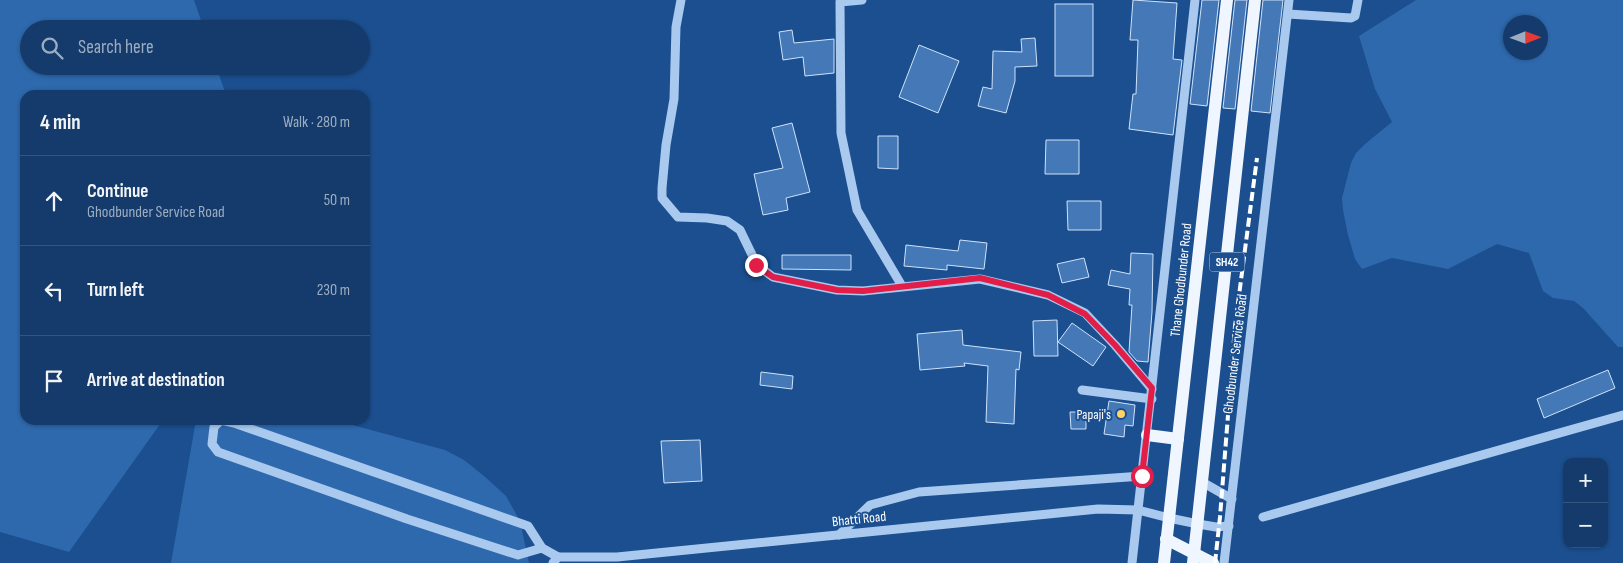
<!DOCTYPE html>
<html lang="en">
<head>
<meta charset="utf-8">
<style>
	body { margin:0; font-family:"Sofia Sans Condensed",sans-serif; background:#214673; color:#f1f3f6 }
	.controls { position:absolute; right:15px; bottom:15px; display:grid; overflow:hidden; border-radius:10px; box-shadow:0 1px 4px #0004 }
	.controls button { width:45px; height:45px; display:grid; place-items:center; padding:0; border:0; border-bottom:1px solid #33557e; background:#143b6b; color:#f1f3f6; font:25px sans-serif }
	.compass { position:absolute; left:1503px; top:15px; width:45px; height:45px; border-radius:50%; background:#143b6b; box-shadow:0 1px 4px #0004; rotate:89deg }
	.stop { position:absolute; width:15px; height:15px; margin:-11px; border:4px solid #e11d48; border-radius:50%; background:#fff }
	.stop.end { background:#e11d48; border-color:#fff; box-shadow:0 1px 5px #0008 }
	.list { margin:0; padding:0; list-style:none }
	h2 { display:flex; justify-content:space-between; align-items:center; height:65px; margin:0; padding:0 20px; font-size:21px }
	h2 small { font-size:16px; font-weight:400; color:#9dadc1 }
	.list li { display:grid; grid-template-columns:32px 1fr auto; gap:15px; align-items:center; box-sizing:border-box; height:90px; padding:0 20px; border-top:1px solid #33557e }
	.list b { display:block; font-size:19px; white-space:nowrap }
	.list p { margin:0; font-size:16px; white-space:nowrap; color:#9dadc1 }
	.list em { font-size:16px; font-style:normal; color:#9dadc1 }
	.icon { flex:none; width:28px; height:28px; fill:none; stroke:currentColor; stroke-width:2; stroke-linecap:round; stroke-linejoin:round }
	.map { position:relative; flex:none; width:1623px; height:563px; overflow:hidden }
	.search { position:absolute; background:#143b6b; box-shadow:0 1px 4px #0004; left:20px; top:20px; width:350px; height:55px; display:flex; align-items:center; gap:12px; box-sizing:border-box; padding:0 18px; border-radius:28px; color:#9dadc1; font-size:19px }
	.panel { position:absolute; background:#143b6b; box-shadow:0 1px 4px #0004; left:20px; top:90px; width:350px; height:335px; border-radius:15px }
	.map>svg:first-child { display:block }
</style>
</head>
<body>
<div class="map">
<svg width="1623" height="563" viewBox="0 0 1623 563">
	<rect width="100%" height="100%" fill="#1b4f8f"/>
	<g fill="#2e69ad" fill-rule="evenodd">
		<polygon points="0,0 194,0 204,29 29,29 29,66 216,66 226,95 25,95 25,420 163,420 69,552 0,532"/>
		<path d="M1416 0H1623V347H1618L1583 308 1574 301 1553 298 1543 291 1529 253 1497 244 1448 269 1392 258 1362 269 1355 259 1348 235 1343 210 1342 198 1351 163 1356 153 1365 144 1392 122 1375 89 1359 36ZM1510 22H1540V52H1510Z"/>
		<polygon points="196,420 334,420 445,450 464,460 484,476 506,496 520,521 529,563 171,563"/>
	</g>
	<g fill="#4478b7" stroke="#cfe3fa">
		<polygon points="1133,0 1177,3 1173,59 1182,60 1173,135 1129,129 1133,94 1136,94 1138,40 1130,40"/>
		<polygon points="1202,0 1219,0 1207,106 1190,104"/>
		<polygon points="1235,0 1247,0 1235,109 1223,108"/>
		<polygon points="1263,0 1283,0 1270,113 1251,111"/>
		<rect x="1055" y="4" width="38" height="72"/>
		<polygon points="792,30 794,43 834,39 834,73 805,76 803,57 783,60 779,32"/>
		<polygon points="1035,38 1037,66 1015,67 1015,81 1006,113 978,106 983,87 992,89 993,51 1022,52 1021,39"/>
		<polygon points="919,45 959,61 938,113 899,97"/>
		<polygon points="792,123 810,192 786,198 788,210 763,215 754,174 783,168 772,128"/>
		<polygon points="878,136 898,136 898,169 878,168"/>
		<polygon points="1046,140 1079,140 1079,174 1045,174"/>
		<polygon points="1067,201 1101,201 1101,230 1068,230"/>
		<polygon points="960,240 987,243 984,269 947,265 947,270 904,266 906,245 958,251"/>
		<polygon points="1131,253 1153,254 1152,312 1148,362 1137,361 1129,352 1132,305 1129,305 1130,289 1108,285 1111,270 1130,274"/>
		<polygon points="782,255 851,255 851,270 782,269"/>
		<polygon points="1084,258 1089,277 1062,283 1057,264"/>
		<polygon points="1057,320 1058,356 1034,356 1033,321"/>
		<polygon points="1072,323 1106,347 1093,366 1058,342"/>
		<polygon points="962,330 963,345 1021,352 1019,370 1016,369 1014,424 986,422 988,366 964,363 965,366 920,370 917,334"/>
		<polygon points="1608,370 1615,388 1544,418 1537,399"/>
		<polygon points="761,372 793,376 792,389 760,385"/>
		<polygon points="1109,401 1135,405 1133,426 1125,425 1124,437 1104,434"/>
		<polygon points="1070,412 1086,412 1086,429 1071,429"/>
		<polygon points="700,440 702,481 664,483 661,441"/>
	</g>
	<g fill="none" stroke-linecap="round" stroke-linejoin="round">
		<g stroke="#a9c9ee" stroke-width="9">
			<polyline points="681,0 676,27 674,99 666,145 662,188 662,198 678,217 707,218 727,221 740,230 757,265 773,277 837,290 863,291 980,279 1048,295 1085,313 1115,345 1152,389"/>
			<polyline points="862,0 840,2 841,133 857,210 902,286"/>
			<polyline points="1288,14 1351,18 1355,16 1358,0"/>
			<polyline points="1082,390 1152,399"/>
			<polyline points="1202,482 1232,499"/>
			<polyline points="1263,517 1623,415"/>
			<polyline points="839,535 870,505 919,492 1142,476"/>
			<polyline points="542,548 518,555 407,519 218,452 212,444 214,427 221,420 234,423 528,526 542,548 558,557"/>
			<polyline points="553,563 558,557 617,557 1098,509 1138,510 1169,518 1198,524 1216,527 1229,526"/>
			<polyline points="1132,563 1195,0"/>
			<polyline points="1224,563 1289,0"/>
		</g>
		<g stroke="#f0f6ff" stroke-width="12">
			<polyline points="1147,435 1178,439"/>
			<polyline points="1166,539 1213,563"/>
			<polyline points="1164,563 1227,0"/>
			<polyline points="1193,563 1255,0"/>
		</g>
		<polyline stroke="#fff" stroke-width="4" stroke-dasharray="9 4" stroke-linecap="butt" points="1215,563 1220,517 1235,326 1257,158"/>
	</g>
	<g fill="none" stroke-linecap="round" stroke-linejoin="round">
		<polyline stroke="#e11d48" stroke-width="6" points="756,265 773,277 837,290 863,291 980,278 1048,295 1085,314 1115,345 1152,388 1142,476"/>
	</g>
	<circle fill="#ffd166" stroke="#1b4f8f" stroke-width="2" cx="1121" cy="414" r="5"/>
	<g text-anchor="middle" dominant-baseline="central" stroke-width="4" stroke-linejoin="round" paint-order="stroke">
		<rect fill="#1b4f8f" stroke="#bbcadd" stroke-width="1" x="1209.5" y="252.5" width="35" height="19" rx="4"/>
		<g font-size="12" font-weight="bold" fill="#fff">
			<text x="1227" y="262">SH42</text>
		</g>
		<g font-size="14" fill="#fff" stroke="#1b4f8f">
			<text transform="translate(1181 280) rotate(-84)">Thane Ghodbunder Road</text>
			<text transform="translate(1235 354) rotate(-83)">Ghodbunder Service Road</text>
			<text transform="translate(859 519) rotate(-6)">Bhatti Road</text>
		</g>
		<g font-size="14" fill="#fff" stroke="#1b4f8f" text-anchor="end">
			<text x="1111" y="414">Papaji's</text>
		</g>
	</g>
</svg>
<div class="controls">
<button>+</button>
<button>−</button>
</div>
<svg class="compass" viewBox="-18 -18 36 36"><path d="M0-13l5 13h-10z" fill="#e53935"/><path d="M0 13l5-13h-10z" fill="#9dadc1"/></svg>
<div class="stop" style="left:1142px;top:476px"></div>
<div class="stop end" style="left:756px;top:265px"></div>
<div class="search"><svg class="icon" aria-label="search" viewBox="0 0 24 24"><circle cx="10" cy="10" r="6"/><path d="M15 15l6 6"/></svg>Search here</div>
<section class="panel">
<h2>4 min<small>Walk · 280 m</small></h2>
<ul class="list">
<li><svg class="icon" aria-label="ahead" viewBox="0 0 24 24"><path d="M12 20V5M6 11l6-6 6 6"/></svg><div><b>Continue</b><p>Ghodbunder Service Road</p></div><em>50 m</em></li>
<li><svg class="icon" aria-label="left" viewBox="0 0 24 24"><path d="M17 20v-9H6M10 6l-5 5 5 5"/></svg><div><b>Turn left</b></div><em>230 m</em></li>
<li><svg class="icon" aria-label="arrive" viewBox="0 0 24 24"><path d="M6 21V4h12l-3 4 3 4H6"/></svg><div><b>Arrive at destination</b></div></li>
</ul>
</section>
</div>
</body>
</html>
